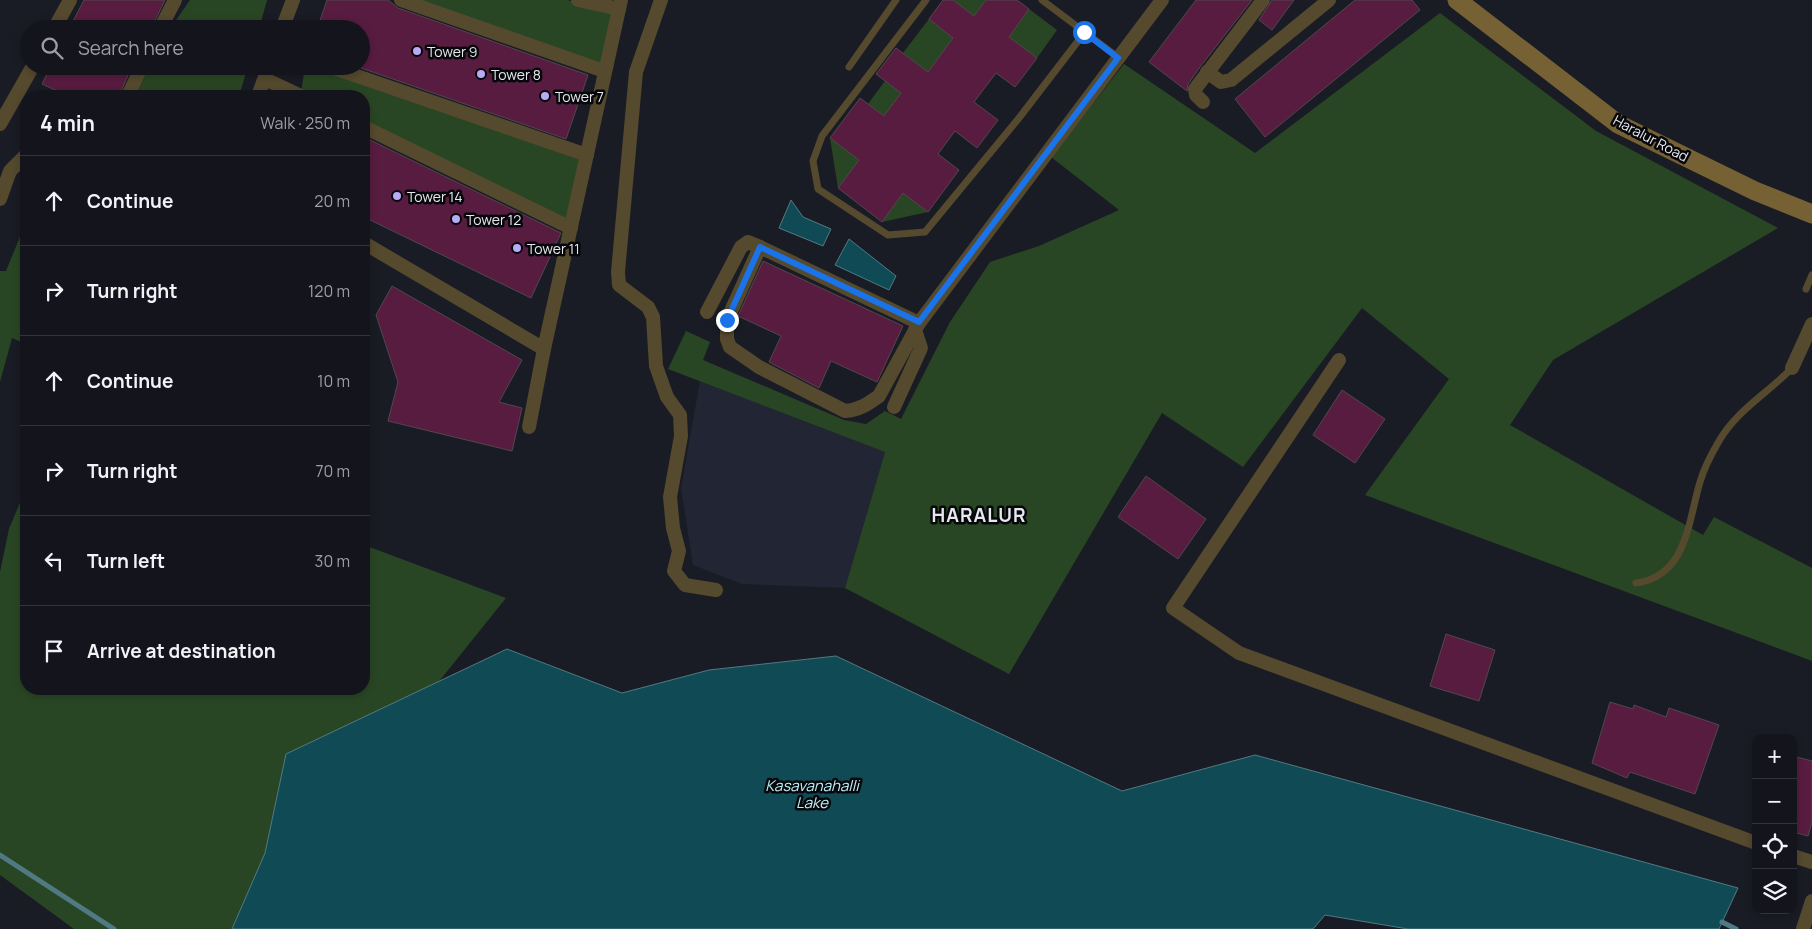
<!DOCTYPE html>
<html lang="en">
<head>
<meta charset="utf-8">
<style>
	body { margin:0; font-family:Manrope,sans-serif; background:#1d1e25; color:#f1f3f6 }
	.controls { position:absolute; right:15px; bottom:15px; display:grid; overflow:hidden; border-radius:10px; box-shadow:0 2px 8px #0003 }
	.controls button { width:45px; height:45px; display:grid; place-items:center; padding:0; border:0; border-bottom:1px solid #33343b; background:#14151c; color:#f1f3f6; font:25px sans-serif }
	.stop { position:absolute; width:15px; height:15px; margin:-11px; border:4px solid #1a73e8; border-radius:50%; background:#fff }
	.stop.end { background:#1a73e8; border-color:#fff; box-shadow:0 1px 5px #0008 }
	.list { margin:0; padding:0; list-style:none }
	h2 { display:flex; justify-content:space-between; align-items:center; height:65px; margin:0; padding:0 20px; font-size:21px }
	h2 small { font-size:16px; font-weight:400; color:#9d9fa3 }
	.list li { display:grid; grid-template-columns:32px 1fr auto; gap:15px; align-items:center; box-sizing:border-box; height:90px; padding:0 20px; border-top:1px solid #33343b }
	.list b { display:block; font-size:19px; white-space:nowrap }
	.list em { font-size:16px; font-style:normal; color:#9d9fa3 }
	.icon { flex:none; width:28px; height:28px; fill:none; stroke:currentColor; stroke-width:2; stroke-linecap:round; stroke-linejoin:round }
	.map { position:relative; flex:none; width:1812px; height:929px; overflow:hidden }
	.search { position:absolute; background:#14151c; box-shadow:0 2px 8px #0003; left:20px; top:20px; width:350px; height:55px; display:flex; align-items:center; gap:12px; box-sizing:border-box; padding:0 18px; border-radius:28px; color:#9d9fa3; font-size:19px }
	.panel { position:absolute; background:#14151c; box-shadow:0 2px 8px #0003; left:20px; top:90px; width:350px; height:605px; border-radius:20px }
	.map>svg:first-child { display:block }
</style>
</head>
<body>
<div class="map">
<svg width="1812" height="929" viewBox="0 0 1812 929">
	<rect width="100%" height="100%" fill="#1a1c25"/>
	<polygon fill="#222533" points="700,381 885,452 845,588 742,584 693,565 681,488"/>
	<g fill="#294624">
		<polygon points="190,0 267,0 259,29 170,29"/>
		<polygon points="409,0 567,0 614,11 601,68"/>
		<polygon points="953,0 986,0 974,16"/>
		<polygon points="1029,9 1057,30 1037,58 1009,37"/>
		<polygon points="1440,13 1596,131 1778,228 1553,360 1510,425 1703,535 1714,517 1812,568 1812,661 1365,495 1449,379 1362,308 1243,467 1162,413 1009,674 845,588 885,452 668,369 686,331 710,342 703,360 844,420 866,424 885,411 901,419 950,322 990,262 1039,246 1119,210 1051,157 1124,64 1255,153"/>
		<polygon points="929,19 953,38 928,72 903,53"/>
		<polygon points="150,66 248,66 239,96 136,96"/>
		<polygon points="305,66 318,66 582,155 568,220 364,123 364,96 307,96 301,93"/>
		<polygon points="885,81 901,93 884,116 868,104"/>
		<polygon points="830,138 859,160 838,188"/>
		<polygon points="903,193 928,212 882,222"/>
		<polygon points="26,222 26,344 12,338 0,382 0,271 6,271"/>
		<polygon points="26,488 26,689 364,689 364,545 506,598 240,929 74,929 0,875 0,572 9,529"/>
	</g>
	<g fill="#104b55" stroke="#507a83">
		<polygon points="791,200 803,217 831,229 823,246 779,228"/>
		<polygon points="849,239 896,276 889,290 835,265"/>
		<polygon points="507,649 622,693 709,670 836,656 1122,791 1255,755 1738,888 1719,929 1408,929 1325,915 1313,929 232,929 265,853 286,754"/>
	</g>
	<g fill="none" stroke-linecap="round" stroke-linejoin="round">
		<g stroke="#507a83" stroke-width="5">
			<polyline points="0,855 114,929"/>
			<polyline points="1722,922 1736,929"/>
		</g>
	</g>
	<g fill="#581c40" stroke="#52474d">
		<polygon points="84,0 165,0 151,29 69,29"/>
		<polygon points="327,0 388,0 398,8 588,75 566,139 361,68 361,29 317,29"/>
		<polygon points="943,0 953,0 974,16 986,0 1017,0 1029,9 1009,37 1037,58 1015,87 996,73 974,102 998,120 977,148 955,131 938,154 959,170 928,212 903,193 882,222 838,188 859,160 830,138 860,98 884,116 901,93 876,74 896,48 928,72 953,38 929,19"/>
		<polygon points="1196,0 1252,0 1200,67 1188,84 1187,91 1149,62"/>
		<polygon points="1272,0 1294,0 1272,30 1259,20"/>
		<polygon points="1355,0 1412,0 1420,10 1265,137 1235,99"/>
		<polygon points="51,66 132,66 119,96 68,96 42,84"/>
		<polygon points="364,137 561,233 531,298 364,217"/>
		<polygon points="763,261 903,326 877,382 831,361 819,388 769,362 781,336 738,316"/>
		<polygon points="392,286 522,360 499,402 522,408 512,451 388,421 398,382 376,315"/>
		<polygon points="1342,390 1385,419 1355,463 1313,435"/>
		<polygon points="1146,476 1206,519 1178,559 1118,517"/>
		<polygon points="1446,634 1495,650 1479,701 1430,686"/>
		<polygon points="1610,702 1633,709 1634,705 1666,717 1669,708 1719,725 1695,794 1630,772 1627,778 1592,763"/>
		<polygon points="1793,756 1812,761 1812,822 1808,836 1793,832"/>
	</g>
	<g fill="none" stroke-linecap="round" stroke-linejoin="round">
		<g stroke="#55492e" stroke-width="7">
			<polyline points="926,0 822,136 813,161 818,189 888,235 925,232 1019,118 1085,32"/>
			<polyline points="1042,0 1119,58"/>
			<polyline points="849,67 896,0"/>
			<polyline points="1806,289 1812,275"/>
			<path d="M1636 583C1687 576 1688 522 1700 482 1704 468 1712 453 1719 441 1737 410 1768 393 1792 368"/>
		</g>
		<g stroke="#55492e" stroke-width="14">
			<polyline points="401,0 604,71"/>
			<polyline points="578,0 619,9"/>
			<polyline points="661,0 636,72 618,272 619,285 648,307 653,317 656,366 667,397 680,415 681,436 670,497 673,528 679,551 674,571 685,585 716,590"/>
			<polyline points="54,29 70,0"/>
			<polyline points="160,29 175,0"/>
			<polyline points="282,29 293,0"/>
			<polyline points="328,66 587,155"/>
			<polyline points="1207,72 1221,82 1231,80 1329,0"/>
			<polyline points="265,79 301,96"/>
			<polyline points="128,96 142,66"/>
			<polyline points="258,96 269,66"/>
			<polyline points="1203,102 1196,95 1195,89 1263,0"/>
			<polyline points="0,124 33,66"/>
			<polyline points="364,127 571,228"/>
			<polyline points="0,199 10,171 26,155"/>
			<polyline points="364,243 544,349 621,0"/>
			<path d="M760 247 919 323 879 396C868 404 859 410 845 411L759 367 730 347 727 339V320Z"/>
			<polyline points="707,312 741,247 748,242 760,247"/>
			<polyline points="919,323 1162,0"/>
			<polyline points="1339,360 1173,608 1239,653 1756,843"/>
			<polyline points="1792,368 1812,324"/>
			<polyline points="894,407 921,348 915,330"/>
			<polyline points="529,427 544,349"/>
			<polyline points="1793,856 1812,862"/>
			<polyline points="1803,929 1812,901"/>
		</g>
		<polyline stroke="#756134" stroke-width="19" points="1457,0 1618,124 1755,191 1812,214"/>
	</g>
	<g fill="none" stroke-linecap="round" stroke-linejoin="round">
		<polyline stroke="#1a73e8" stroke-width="6" points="727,320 760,247 919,322 1118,58 1084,32"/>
	</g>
	<g fill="#b9aaf7" stroke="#06070a" stroke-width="2">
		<circle cx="417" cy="51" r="5"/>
		<circle cx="481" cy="74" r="5"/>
		<circle cx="545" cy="96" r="5"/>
		<circle cx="397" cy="196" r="5"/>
		<circle cx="456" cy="219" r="5"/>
		<circle cx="517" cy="248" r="5"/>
	</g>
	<g text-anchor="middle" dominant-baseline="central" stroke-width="5" stroke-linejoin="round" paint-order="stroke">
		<g font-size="14" fill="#e7e8ee" stroke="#06070a" text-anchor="start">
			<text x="427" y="51">Tower 9</text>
			<text x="491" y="74">Tower 8</text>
			<text x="555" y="96">Tower 7</text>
			<text x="407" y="196">Tower 14</text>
			<text x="466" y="219">Tower 12</text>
			<text x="527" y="248">Tower 11</text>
		</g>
		<g font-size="14" fill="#e7e8ee" stroke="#06070a">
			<text transform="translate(1651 138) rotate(28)">Haralur Road</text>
		</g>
		<g font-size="15" font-style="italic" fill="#beeef8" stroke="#06070a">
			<text x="812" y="785">Kasavanahalli<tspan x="812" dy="17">Lake</tspan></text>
		</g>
		<g font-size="19" font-weight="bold" letter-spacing="1" fill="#e7e8ee" stroke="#06070a">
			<text x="979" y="515">HARALUR</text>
		</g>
	</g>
</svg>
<div class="controls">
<button>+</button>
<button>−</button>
<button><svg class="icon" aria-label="locate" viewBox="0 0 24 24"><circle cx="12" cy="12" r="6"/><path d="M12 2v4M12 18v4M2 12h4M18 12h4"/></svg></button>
<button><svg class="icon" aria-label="layers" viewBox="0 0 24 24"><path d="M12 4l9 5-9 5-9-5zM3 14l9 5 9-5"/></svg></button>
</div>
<div class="stop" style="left:1084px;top:32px"></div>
<div class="stop end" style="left:727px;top:320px"></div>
<div class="search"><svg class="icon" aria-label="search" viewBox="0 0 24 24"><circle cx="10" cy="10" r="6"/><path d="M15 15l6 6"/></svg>Search here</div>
<section class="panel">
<h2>4 min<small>Walk · 250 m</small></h2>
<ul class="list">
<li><svg class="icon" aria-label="ahead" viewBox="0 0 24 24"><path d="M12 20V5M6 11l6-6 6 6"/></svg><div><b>Continue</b></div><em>20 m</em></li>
<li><svg class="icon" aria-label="right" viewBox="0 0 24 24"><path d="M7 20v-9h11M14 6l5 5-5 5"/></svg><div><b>Turn right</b></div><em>120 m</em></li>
<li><svg class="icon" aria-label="ahead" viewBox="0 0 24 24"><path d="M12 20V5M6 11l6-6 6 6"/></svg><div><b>Continue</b></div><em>10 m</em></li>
<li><svg class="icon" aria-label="right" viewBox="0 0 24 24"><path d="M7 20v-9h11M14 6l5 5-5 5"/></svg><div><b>Turn right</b></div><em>70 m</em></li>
<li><svg class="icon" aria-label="left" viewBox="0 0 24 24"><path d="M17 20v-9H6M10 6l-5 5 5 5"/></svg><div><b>Turn left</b></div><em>30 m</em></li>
<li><svg class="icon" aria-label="arrive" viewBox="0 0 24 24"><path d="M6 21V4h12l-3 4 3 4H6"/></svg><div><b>Arrive at destination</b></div></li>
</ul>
</section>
</div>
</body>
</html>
